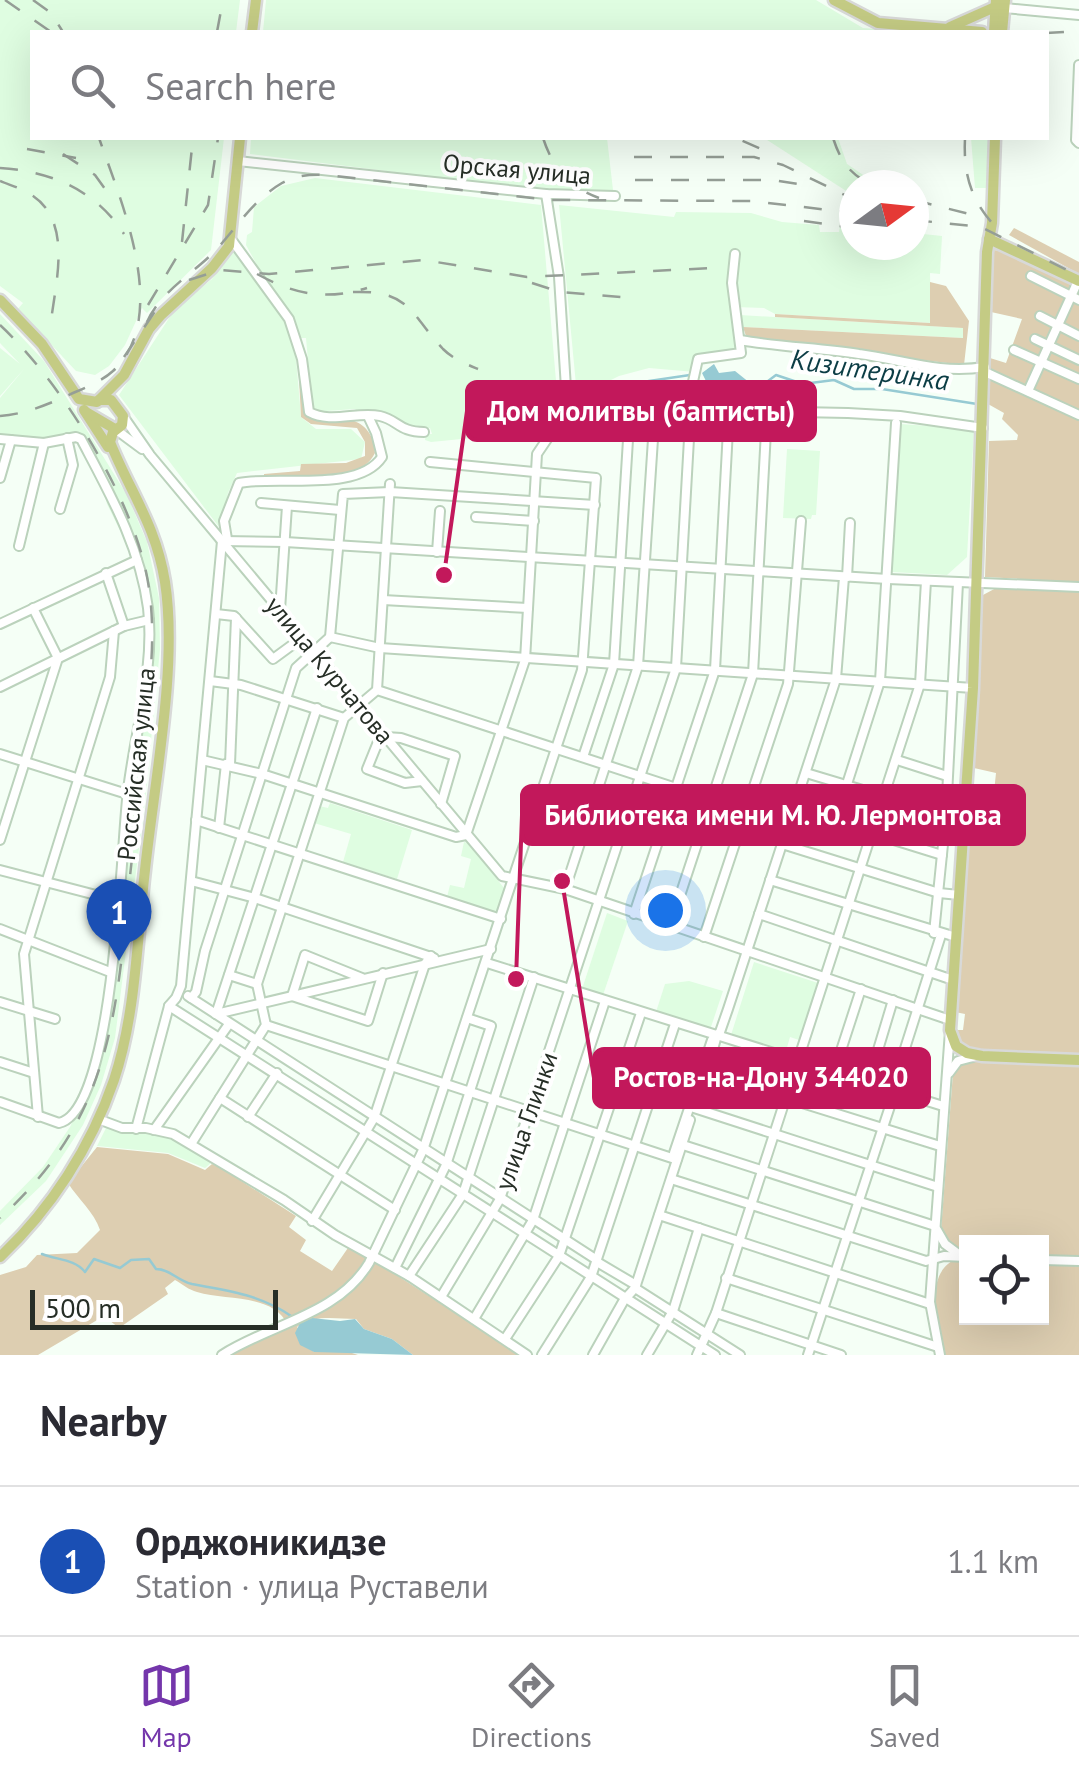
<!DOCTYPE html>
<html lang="en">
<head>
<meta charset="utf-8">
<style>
	body { margin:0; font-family:"PT Sans",sans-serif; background:#f7f7f7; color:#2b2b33 }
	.controls { position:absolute; right:30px; bottom:30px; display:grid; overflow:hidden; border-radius:0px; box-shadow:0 10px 40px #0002 }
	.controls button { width:90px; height:90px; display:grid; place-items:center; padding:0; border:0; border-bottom:2px solid #e1e1e2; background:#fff; color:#2b2b33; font:50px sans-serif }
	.compass { position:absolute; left:839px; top:170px; width:90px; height:90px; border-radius:50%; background:#fff; box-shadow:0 10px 40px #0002; rotate:75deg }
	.scale { position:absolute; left:30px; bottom:25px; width:248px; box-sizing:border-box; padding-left:10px; border:5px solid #262e26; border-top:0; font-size:28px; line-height:35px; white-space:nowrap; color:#262e26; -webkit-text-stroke:8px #fff; paint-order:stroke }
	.you { position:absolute; left:665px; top:910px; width:35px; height:35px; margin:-25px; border:8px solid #fff; border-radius:50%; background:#1a73e8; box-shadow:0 0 0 15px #1a73e833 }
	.badge { display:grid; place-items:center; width:65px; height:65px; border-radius:50%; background:#7436ab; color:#fff; font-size:32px; font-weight:700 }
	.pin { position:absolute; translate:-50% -82px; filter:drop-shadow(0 2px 5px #0008) }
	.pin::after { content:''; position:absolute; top:52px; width:35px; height:30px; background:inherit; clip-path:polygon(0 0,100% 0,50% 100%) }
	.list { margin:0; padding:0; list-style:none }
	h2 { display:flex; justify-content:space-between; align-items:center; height:130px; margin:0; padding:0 40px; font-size:42px }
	h2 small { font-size:32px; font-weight:400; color:#7c7c81 }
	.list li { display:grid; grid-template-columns:65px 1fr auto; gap:30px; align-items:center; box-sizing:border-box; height:150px; padding:0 40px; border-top:2px solid #e1e1e2 }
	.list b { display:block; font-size:38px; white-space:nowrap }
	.list p { margin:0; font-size:32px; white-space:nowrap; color:#7c7c81 }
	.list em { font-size:32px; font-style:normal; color:#7c7c81 }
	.icon { flex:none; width:55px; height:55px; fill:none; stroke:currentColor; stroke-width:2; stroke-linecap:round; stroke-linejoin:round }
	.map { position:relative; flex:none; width:1079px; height:1355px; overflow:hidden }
	.search { position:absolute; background:#fff; box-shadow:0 10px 40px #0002; left:30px; right:30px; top:30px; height:110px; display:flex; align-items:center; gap:25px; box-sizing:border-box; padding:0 35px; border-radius:0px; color:#7c7c81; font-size:38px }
	.sheet { height:280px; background:#fff }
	nav { display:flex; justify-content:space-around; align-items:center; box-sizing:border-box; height:140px; border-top:2px solid #e1e1e2; background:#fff; font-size:28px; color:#7c7c81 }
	nav a { display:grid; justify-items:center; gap:5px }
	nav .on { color:#7436ab }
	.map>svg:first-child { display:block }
</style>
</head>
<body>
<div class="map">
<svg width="1079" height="1355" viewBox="0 0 1079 1355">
	<rect width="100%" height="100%" fill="#f5fff6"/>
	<g fill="#dffde1">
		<polygon points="0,0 240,0 236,32 32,32 32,138 224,138 211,250 147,313 142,308 125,345 109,366 95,375 76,371 18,309 23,303 0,286"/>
		<polygon points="266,0 816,0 863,28 922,32 263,32"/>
		<polygon points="251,138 607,138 613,190 559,192 548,188 475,182 250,154"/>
		<polygon points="764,138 838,138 847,164 878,185 854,185 854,196"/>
		<polygon points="971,138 989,138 987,188 975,188"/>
		<polygon points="315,178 541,205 559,416 552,420 553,426 541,441 482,437 431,442 425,440 426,434 432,434 430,428 420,431 380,416 359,414 355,409 312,412 305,362 308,361 306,338 299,338 294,318 263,276 246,245 247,235 252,232 254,207 281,186"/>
		<polygon points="559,205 674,217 676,212 751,213 782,222 819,225 820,232 839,232 840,226 854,227 854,245 914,245 914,233 942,236 940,274 930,273 931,323 775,314 764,308 735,307 742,350 696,357 695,372 649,368 619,376 611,380 610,394 606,393 598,412 595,430 560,438 574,406 578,406"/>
		<polygon points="232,249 238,251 260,281 294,334 301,417 316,429 351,429 365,442 361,459 237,473 228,493 219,537 219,527 119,395 175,309 212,279"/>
		<polygon points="0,314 44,361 127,495 147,542 159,598 160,649 145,801 115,1038 101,1085 83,1125 46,1181 0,1225 0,1211 43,1167 70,1127 91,1083 104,1035 148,648 147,598 134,559 107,504 96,462 78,433 48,439 0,436 0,398 24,369 0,396 0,348 20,364 0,343"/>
		<polygon points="740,315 964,328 963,338 743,327"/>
		<polygon points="900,424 974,429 967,557 947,575 892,572"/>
		<polygon points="787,449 820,451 816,515 812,515 811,519 783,518"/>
		<polygon points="330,803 412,830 397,879 343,862 351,834 314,823 319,806 328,808"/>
		<polygon points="464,842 469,843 507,892 500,913 447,897 450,885 464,888 471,859 461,856"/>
		<polygon points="607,913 628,921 602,998 581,992"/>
		<polygon points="754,962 818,983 799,1040 790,1037 786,1051 731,1035"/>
		<polygon points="689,981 723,991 709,1033 655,1015 665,984"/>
		<polygon points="106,1128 172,1137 211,1163 205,1168 168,1153 97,1146"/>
	</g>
	<g fill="#ddceb1">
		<polygon points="1014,228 1079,262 1079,274 1009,235"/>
		<polygon points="994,250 1006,252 1079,288 1079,582 985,577 989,441 1017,440 1018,435 1002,419 1004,413 988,404 990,358 1006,363 1022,319 991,312"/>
		<polygon points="930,282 946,286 969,321 964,365 747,339 743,327 963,338 963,328 775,317 775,314 930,323"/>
		<path d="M298 359H301L307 414C338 417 373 414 375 453 359 486 296 476 264 477V474L300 471 301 464 346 463 365 456V442L357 428 311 424 301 417Z"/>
		<polygon points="996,588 1079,591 1079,1057 969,1051 962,1047 954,1030 963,1030 965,1014 955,1012 973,791 994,792 996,773 974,768 983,595"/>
		<path d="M972 1060 1079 1064V1257L1042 1256V1242H966V1253C954 1252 946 1240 941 1230L953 1073 957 1066Z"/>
		<path d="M97 1147 168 1154 205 1170 212 1164 221 1168 296 1216 289 1227 306 1240 300 1251 332 1271 350 1245 520 1355H413L392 1339 364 1329 356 1319C335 1319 315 1314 297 1327L314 1352 346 1351 358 1355H232L288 1325C273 1293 226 1301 197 1292 189 1290 182 1284 175 1280L165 1288 168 1294 119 1328 104 1316 38 1355H0V1275L26 1267 37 1255 77 1253 100 1230C94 1212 78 1199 68 1183Z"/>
		<path d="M958 1258H966V1318H1042V1262L1079 1264V1355H945C939 1325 921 1273 958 1258Z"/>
	</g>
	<g fill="#96cad3">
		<polygon points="714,364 719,373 735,371 760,391 749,394 718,380 707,383 702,373"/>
		<polygon points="312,1318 340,1321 355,1319 364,1329 392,1339 413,1355 314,1352 300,1345 295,1333 300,1323"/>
	</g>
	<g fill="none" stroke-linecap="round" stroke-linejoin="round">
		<g stroke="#96cad3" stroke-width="2.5">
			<polyline points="760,387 776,375 803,384 834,380 854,389 882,389 977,404"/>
			<polyline points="599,438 613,397 622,385 690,375"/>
			<path d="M42 1254C57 1260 75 1259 85 1272L94 1259 120 1268 131 1260 149 1259 156 1269C170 1269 178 1281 192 1284 226 1290 261 1295 291 1316"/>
		</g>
		<defs>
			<g id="minor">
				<polyline points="1004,8 1079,15"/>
				<polyline points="1079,65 1076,140 1079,143"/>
				<polyline points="238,161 546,194 615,196"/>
				<path d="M231 239 289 319 302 359 309 412C331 424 357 411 380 416 398 420 399 432 424 432"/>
				<polyline points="1031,276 1079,300"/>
				<polyline points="1040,316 1079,336"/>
				<polyline points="1035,339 1079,360"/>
				<path d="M740 340C780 347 820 348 859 354 905 360 938 374 985 367"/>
				<polyline points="1014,350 1079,379"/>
				<polyline points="985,372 1079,415"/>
				<polyline points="1028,391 1078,281"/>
				<polyline points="613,408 848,413 900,416 983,428"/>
				<polyline points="123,416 150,455 502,876 565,889 950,1020"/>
				<polyline points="115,429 142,449"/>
				<path d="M0 439 44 443 76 437 81 439C110 494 140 546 148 608 155 668 135 731 128 790 121 844 115 1111 59 1123L0 1102"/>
				<polyline points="0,478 11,440"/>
				<polyline points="261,503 340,510"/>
				<polyline points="60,509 73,465 67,438"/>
				<polyline points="476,517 534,521"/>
				<path d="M227 539 224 521 239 483C278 475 358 493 382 457L376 433 368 416"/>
				<polyline points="222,541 285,542 888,579 1079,587"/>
				<polyline points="19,546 44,443"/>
				<polyline points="437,552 440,511"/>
				<polyline points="106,573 124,626"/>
				<polyline points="847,577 850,523"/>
				<polyline points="383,600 528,608"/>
				<polyline points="280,610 287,506"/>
				<polyline points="216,614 234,616 273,659 303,637"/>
				<polyline points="0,624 137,560"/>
				<polyline points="330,637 380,648 973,688"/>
				<polyline points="210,681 241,685 344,718"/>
				<polyline points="0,687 124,626 149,620"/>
				<polyline points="377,690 789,825"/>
				<polyline points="382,732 367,769 405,783 422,781"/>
				<polyline points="386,737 401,738 455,756 441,804"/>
				<polyline points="0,754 127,794"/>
				<polyline points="583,757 614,664 630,408"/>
				<polyline points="202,760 262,774 456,837 466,835 525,660 537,454 562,417 567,404 559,277 546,194"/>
				<polyline points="897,760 947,776"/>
				<polyline points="230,764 236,618"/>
				<polyline points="806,773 946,815 964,817"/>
				<polyline points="847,784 880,681 896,423"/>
				<polyline points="794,809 942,855"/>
				<polyline points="196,820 501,919"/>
				<polyline points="219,828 226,764"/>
				<polyline points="0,840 58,658 33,608"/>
				<polyline points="782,844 939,893 959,895"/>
				<polyline points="0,870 119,901"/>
				<polyline points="770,880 956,937"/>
				<polyline points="191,881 255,898 434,958"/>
				<polyline points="565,889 638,666 655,409"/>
				<polyline points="634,914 715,670 729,411"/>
				<polyline points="759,914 953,980"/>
				<polyline points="670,926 753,674 767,412"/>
				<polyline points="0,929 110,972"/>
				<polyline points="934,933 946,815 958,583"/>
				<polyline points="704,937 788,684 801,521"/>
				<polyline points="487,963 943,1106"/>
				<polyline points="229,975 257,984"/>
				<polyline points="362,978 305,955 292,996 368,1021 383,973"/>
				<polyline points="188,996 597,1260"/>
				<polyline points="191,998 196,992 205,951 296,668 330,637 343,494 390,492 595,505"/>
				<polyline points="0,1002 55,1019"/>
				<polyline points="169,1006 715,1355"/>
				<polyline points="216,1014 317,708"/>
				<polyline points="216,1014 491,949"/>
				<polyline points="266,1025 675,1159"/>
				<polyline points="876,1056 901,1061 941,935"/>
				<polyline points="0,1062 34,1073"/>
				<polyline points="709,1064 717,1035"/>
				<polyline points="834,1072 861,989"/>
				<polyline points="706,1073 940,1146"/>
				<polyline points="949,1073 958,1061 973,1057"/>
				<polyline points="868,1083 893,1000"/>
				<polyline points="220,1098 395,1210"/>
				<polyline points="694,1108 938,1187"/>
				<polyline points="38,1117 24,954 110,677 114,631"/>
				<polyline points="248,1117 277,1073"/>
				<polyline points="98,1119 122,1128 146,1128 173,1134 284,1200 335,1235 409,1276 527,1355"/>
				<polyline points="136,1129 169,1006 176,998 181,986 222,541"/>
				<polyline points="154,1130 229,1024"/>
				<polyline points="191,1144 266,1025 257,984 344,718 377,690 390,484"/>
				<polyline points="683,1145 935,1226"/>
				<polyline points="677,1159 674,1153 712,1040 720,1032 728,1009 836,679 844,577"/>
				<polyline points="671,1179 926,1261 944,1256 966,1257"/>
				<polyline points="659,1215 930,1304"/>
				<polyline points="312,1221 374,1118 425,964 431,956"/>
				<polyline points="937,1230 945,1244 961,1256"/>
				<polyline points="1042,1260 1079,1261"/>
				<polyline points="597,1262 636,1285"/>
				<polyline points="395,1268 446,1165 491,1026 467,1018"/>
				<polyline points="409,1276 463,1194 534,977"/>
				<polyline points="726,1278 938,1347"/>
				<polyline points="635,1288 740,1355"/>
				<polyline points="441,1297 500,1199 676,668 692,386 698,359 741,353 732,283 735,254"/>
				<polyline points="716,1313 841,1355"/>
				<polyline points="474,1319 533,1220 605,1001"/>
				<polyline points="505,1339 559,1256 641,1013"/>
				<path d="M222 1355C270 1324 338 1315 369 1263L423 1150 582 670 596 478 430 462"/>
				<polyline points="542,1355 591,1277 675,1024"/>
				<polyline points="593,1355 624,1300 635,1288 690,1120"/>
				<polyline points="647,1355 673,1311 699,1228"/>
				<polyline points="697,1355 716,1313 920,684 926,581"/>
				<polyline points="808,1355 895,1091"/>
				<polyline points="940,1355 930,1302 950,1031"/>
			</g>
			<g id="major">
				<polyline points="834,0 878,23 982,32"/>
				<polyline points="950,27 995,7 1004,8"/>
				<polyline points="252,32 256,0"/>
				<polyline points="994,32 996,0"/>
				<polyline points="1002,32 1005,0"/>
				<polyline points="995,138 992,223 987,252 973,688 950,1030 956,1046 967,1053 982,1056 1079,1060"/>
				<polyline points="989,239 1079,281"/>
				<polyline points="0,300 42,344 79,399 97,402 124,375 149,329 161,315 212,268 229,246 240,138"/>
				<polyline points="84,410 108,447"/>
				<polyline points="86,412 115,429"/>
				<path d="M0 1257C51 1209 91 1147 114 1080 136 1014 137 938 145 870 154 784 178 666 165 582 156 525 130 492 110 442L113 432 122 425 123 416 111 400H99"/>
			</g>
		</defs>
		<use href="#minor" stroke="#bbd2bc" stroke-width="12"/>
		<use href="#major" stroke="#d8d9d8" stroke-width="15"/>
		<use href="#minor" stroke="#fff" stroke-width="8"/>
		<use href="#major" stroke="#c4cb84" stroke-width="10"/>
		<g stroke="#959e96" stroke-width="2.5" stroke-dasharray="18 18" stroke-linecap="butt">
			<polyline points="5,0 51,32"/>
			<polyline points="33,0 51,13 63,32"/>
			<polyline points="217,32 223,0"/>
			<polyline points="1046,33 1079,31"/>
			<path d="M543 138C553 168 568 187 599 198"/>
			<polyline points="707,138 738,139 773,154"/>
			<path d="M833 138C841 162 849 173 871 185"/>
			<path d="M965 138C963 176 972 205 1001 232"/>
			<polyline points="27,149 76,158"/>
			<polyline points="63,154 95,175 110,196"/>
			<polyline points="634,157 754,157 783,165 851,198"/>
			<path d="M0 168C50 171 96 190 124 234"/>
			<polyline points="635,180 772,180 811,186"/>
			<path d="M0 181C9 185 21 188 30 194 73 220 56 280 51 321"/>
			<polyline points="914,200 977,216"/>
			<polyline points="914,220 981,227 1079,276"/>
			<polyline points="804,221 854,228"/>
			<polyline points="182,242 193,138"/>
			<path d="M257 274C294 294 325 301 367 288"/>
			<polyline points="189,280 220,270 269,274 424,260 527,277 714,268"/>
			<polyline points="532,283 560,292 632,298"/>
			<path d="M353 292C411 290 410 314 443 349 453 359 466 364 478 369"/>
			<polyline points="148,305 208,205 218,138"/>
			<path d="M147 322C159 294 190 275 211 255 235 231 251 201 282 183 296 175 311 174 327 175L549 200 752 201 854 213"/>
			<path d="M0 325C59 380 124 485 144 563 158 619 151 673 145 729 140 772 137 815 132 858 123 935 121 1016 92 1089 73 1139 39 1183 0 1218"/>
			<polyline points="124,357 156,310"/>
			<path d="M0 416C26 414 49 404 73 393 87 387 102 381 113 371 172 317 120 199 99 138"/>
		</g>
	</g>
	<g text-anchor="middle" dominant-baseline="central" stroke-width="8" stroke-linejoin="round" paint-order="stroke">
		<g font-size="25" fill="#262e26" stroke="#fff">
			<text transform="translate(517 169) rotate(5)">Орская улица</text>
			<text transform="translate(330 670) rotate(50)">улица Курчатова</text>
			<text transform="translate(136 764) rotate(-84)">Российская улица</text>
			<text transform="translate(526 1121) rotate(-71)">улица Глинки</text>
		</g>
		<g font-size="28" font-style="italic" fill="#0c3d45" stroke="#fff">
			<text transform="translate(870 369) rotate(8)">Кизитеринка</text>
		</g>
	</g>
	<path fill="none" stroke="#c2185b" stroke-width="4" d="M444 575L467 411M516 979L522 815M562 881L594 1078"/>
	<g fill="#c2185b" stroke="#fff" stroke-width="4">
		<circle cx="444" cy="575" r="10"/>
		<circle cx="516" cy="979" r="10"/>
		<circle cx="562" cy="881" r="10"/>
	</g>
	<g fill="#c2185b" stroke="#c2185b" stroke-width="4">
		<rect x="467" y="382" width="348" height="58" rx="10"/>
		<rect x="522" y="786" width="502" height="58" rx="10"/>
		<rect x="594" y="1049" width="335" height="58" rx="10"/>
	</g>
	<g font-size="28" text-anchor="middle" font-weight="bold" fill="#fff">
		<text x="641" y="421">Дом молитвы (баптисты)</text>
		<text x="773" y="825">Библиотека имени М. Ю. Лермонтова</text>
		<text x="761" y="1087">Ростов-на-Дону 344020</text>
	</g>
</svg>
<div class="controls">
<button><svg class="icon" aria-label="locate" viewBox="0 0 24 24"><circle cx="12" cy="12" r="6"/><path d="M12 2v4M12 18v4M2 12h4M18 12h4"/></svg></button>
</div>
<svg class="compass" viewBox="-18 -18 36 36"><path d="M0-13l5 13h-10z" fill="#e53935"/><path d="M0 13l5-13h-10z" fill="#7c7c81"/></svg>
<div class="scale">500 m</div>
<div class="you"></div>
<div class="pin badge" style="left:119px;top:961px;background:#1a4fb4">1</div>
<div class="search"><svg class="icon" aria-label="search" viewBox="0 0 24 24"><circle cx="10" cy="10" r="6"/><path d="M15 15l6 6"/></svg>Search here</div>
</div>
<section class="sheet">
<h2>Nearby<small></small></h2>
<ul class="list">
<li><span class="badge" style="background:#1a4fb4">1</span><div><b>Орджоникидзе</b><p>Station · улица Руставели</p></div><em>1.1 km</em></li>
</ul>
</section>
<nav>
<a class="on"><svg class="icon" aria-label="map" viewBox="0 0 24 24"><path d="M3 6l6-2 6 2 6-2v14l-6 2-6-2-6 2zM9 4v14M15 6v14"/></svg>Map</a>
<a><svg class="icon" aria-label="directions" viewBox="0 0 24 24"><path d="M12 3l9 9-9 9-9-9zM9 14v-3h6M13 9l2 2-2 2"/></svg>Directions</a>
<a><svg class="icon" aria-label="saved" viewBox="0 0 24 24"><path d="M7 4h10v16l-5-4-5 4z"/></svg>Saved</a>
</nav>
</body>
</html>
